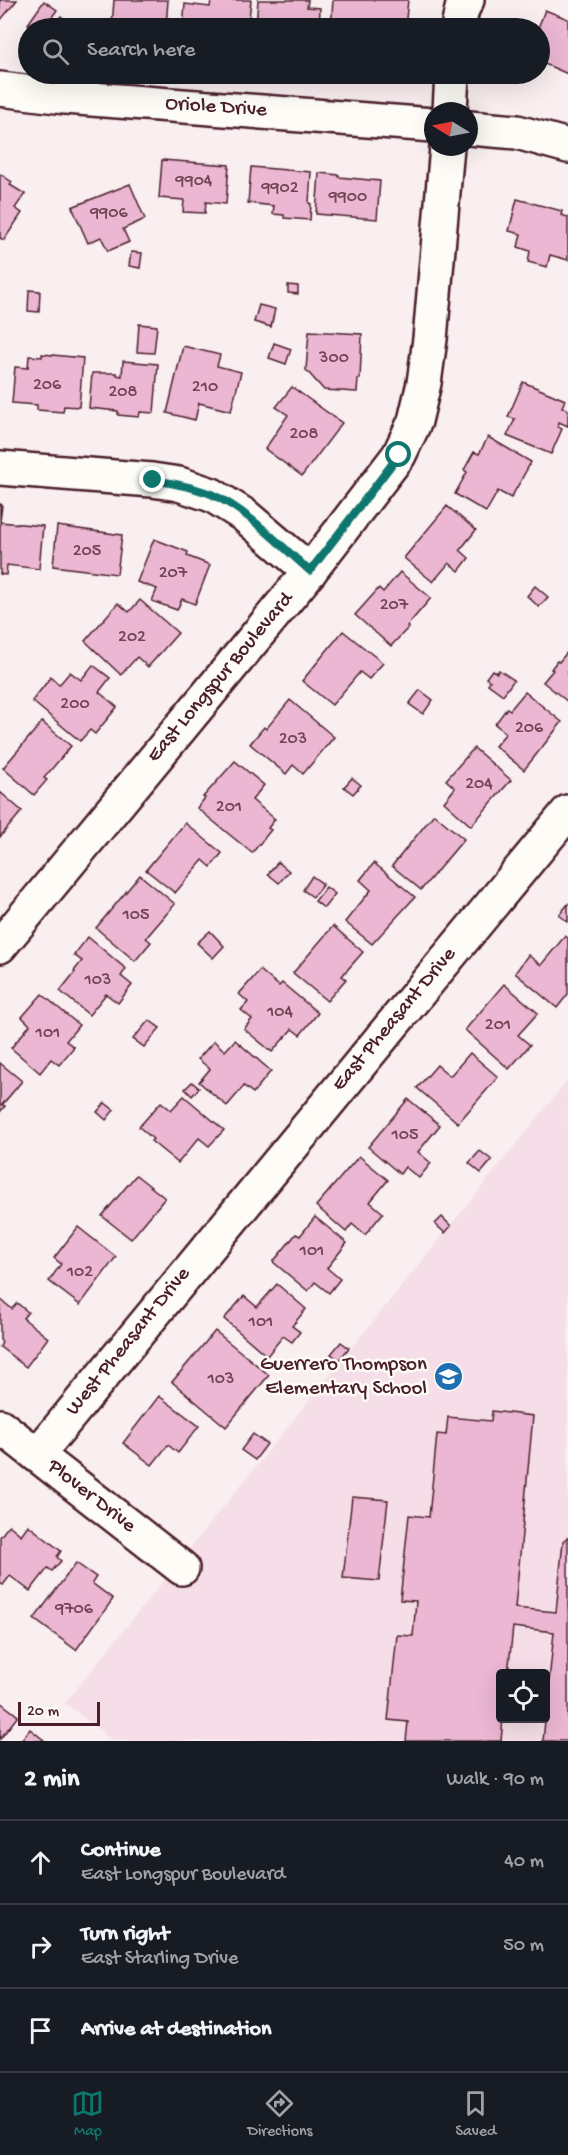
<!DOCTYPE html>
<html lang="en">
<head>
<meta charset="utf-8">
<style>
	body { margin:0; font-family:"Gochi Hand",sans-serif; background:#242831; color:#f1f3f6 }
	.controls { position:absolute; right:18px; bottom:18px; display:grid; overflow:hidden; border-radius:6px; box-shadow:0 6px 24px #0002 }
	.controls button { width:54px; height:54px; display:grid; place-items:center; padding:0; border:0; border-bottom:2px solid #363941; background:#171b24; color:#f1f3f6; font:30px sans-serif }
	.compass { position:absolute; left:424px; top:102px; width:54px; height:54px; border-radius:50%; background:#171b24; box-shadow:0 6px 24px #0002; rotate:280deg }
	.scale { position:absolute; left:18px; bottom:15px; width:82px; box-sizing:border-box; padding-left:6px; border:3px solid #4a1f2b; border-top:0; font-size:16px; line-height:21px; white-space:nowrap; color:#4a1f2b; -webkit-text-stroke:4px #fdfcf7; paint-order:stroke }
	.stop { position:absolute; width:18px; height:18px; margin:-14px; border:4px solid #0f766e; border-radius:50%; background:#fff }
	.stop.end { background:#0f766e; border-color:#fff; box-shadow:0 2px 6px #0008 }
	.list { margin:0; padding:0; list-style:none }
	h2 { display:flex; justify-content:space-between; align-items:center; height:78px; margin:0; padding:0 24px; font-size:26px }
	h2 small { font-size:20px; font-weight:400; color:#9ea1a6 }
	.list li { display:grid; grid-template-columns:39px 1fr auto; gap:18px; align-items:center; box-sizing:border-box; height:84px; padding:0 24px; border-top:2px solid #363941 }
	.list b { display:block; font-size:22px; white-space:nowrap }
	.list p { margin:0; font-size:20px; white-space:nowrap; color:#9ea1a6 }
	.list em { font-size:20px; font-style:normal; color:#9ea1a6 }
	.icon { flex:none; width:33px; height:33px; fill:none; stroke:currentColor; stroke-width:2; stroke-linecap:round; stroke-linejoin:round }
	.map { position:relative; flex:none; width:568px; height:1741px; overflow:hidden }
	.search { position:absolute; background:#171b24; box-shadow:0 6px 24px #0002; left:18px; right:18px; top:18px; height:66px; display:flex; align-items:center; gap:15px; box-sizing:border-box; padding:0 21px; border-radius:33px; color:#9ea1a6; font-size:22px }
	.sheet { height:330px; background:#171b24 }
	nav { display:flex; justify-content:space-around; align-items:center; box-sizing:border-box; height:84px; border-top:2px solid #363941; background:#171b24; font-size:16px; color:#9ea1a6 }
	nav a { display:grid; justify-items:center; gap:3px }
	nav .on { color:#0f766e }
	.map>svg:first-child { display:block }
</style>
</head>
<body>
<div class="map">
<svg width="568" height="1741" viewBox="0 0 568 1741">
	<rect width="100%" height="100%" fill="#f9eef0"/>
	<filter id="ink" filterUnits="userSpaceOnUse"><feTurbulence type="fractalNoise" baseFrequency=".0167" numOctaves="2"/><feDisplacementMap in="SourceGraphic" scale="12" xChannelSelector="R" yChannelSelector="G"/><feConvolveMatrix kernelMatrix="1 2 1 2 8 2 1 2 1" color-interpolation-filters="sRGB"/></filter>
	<g filter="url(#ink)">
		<path fill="#f5dee7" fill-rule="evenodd" d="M568 1080V1741H113L65 1703ZM500 1674H546V1718H500Z"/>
		<g fill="#ebb7d3" stroke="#4a1f2b" stroke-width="1.5">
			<polygon points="0,0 17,0 0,21"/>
			<polygon points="114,0 168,0 166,28 124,28 112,26"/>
			<polygon points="211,0 251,0 248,28 183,28 185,4 210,7"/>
			<polygon points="258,0 308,0 307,7 320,8 319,28 256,28"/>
			<polygon points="333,0 408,0 405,28 331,28"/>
			<polygon points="44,1 57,10 44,28 36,28 28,24"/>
			<polygon points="545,10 568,19 568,74 540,62 540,28 538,28"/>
			<polygon points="61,16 70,24 67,28 50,28"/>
			<polygon points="162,160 229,165 226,204 206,202 205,213 183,212 184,200 159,198"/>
			<polygon points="251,167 311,172 309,203 311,204 310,220 284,218 284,215 273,214 274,206 248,203"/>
			<polygon points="319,173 339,175 339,177 380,181 377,219 316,214"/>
			<polygon points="0,174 12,182 10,185 25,194 15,208 22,213 4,240 0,238"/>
			<polygon points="130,184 145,219 123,229 129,242 108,251 101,237 88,243 72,207"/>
			<polygon points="517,199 562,211 561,215 568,217 568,260 550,255 547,267 528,262 530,251 518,247 521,234 509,231"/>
			<polygon points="131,252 142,253 140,268 129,266"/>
			<polygon points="288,285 298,286 298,294 288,293"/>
			<polygon points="29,290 40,291 39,312 28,311"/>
			<polygon points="259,305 275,309 271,327 254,322"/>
			<polygon points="139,324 157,326 154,353 137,352"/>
			<polygon points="309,331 362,334 360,379 358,379 357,392 324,390 306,370"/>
			<polygon points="274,343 291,349 286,364 269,358"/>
			<polygon points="183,346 220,355 217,366 241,372 231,411 199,403 195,420 167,413"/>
			<polygon points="42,354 83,358 79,407 64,406 63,412 37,410 37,405 12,403 15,367 28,368 29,356 42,357"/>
			<polygon points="123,361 158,364 154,413 140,412 139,417 118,415 118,411 89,408 92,373 117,373 117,375 122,376"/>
			<polygon points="523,382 565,400 562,407 568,410 568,426 559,422 558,427 562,429 551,454 507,436 515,419 508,417"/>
			<polygon points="292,387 342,423 302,476 265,449 288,415 276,407"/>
			<polygon points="488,437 531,462 511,498 498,491 486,512 455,494 467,472 464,470 474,452 479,454"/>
			<polygon points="0,504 2,505 0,522 43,526 39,569 7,565 6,575 0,574"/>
			<polygon points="447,506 476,530 460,550 469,558 459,571 449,563 433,582 404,558"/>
			<polygon points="57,526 122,535 117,574 53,566"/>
			<polygon points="154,539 188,552 187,556 210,565 195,604 182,599 177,610 152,601 157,589 137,582"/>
			<polygon points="400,572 431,598 407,626 409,627 391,646 355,615 379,588 383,592"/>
			<polygon points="535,586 548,597 539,607 527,596"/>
			<polygon points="140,600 178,633 148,667 137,657 121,675 85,641 118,603 129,612"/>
			<polygon points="343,631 383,663 369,679 360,672 332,705 302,681"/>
			<polygon points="568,651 568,702 543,682 553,670 551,669 557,661 559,662"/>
			<polygon points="93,665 110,678 99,692 117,707 95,734 90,730 80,741 32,701 51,677 59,685 70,672 81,680"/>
			<polygon points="492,670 497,673 499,670 514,680 503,695 488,684 490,681 486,678"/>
			<polygon points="420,690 433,700 423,714 409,704"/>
			<polygon points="525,692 562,722 524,770 495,746 506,733 495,724 507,708 510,710"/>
			<polygon points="290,700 334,737 303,774 293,765 286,774 250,744 264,727 266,729"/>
			<polygon points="42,722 71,746 44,778 47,780 34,795 3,768"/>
			<polygon points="474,748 511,780 471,826 444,802 455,788 446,780"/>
			<polygon points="235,761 264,785 252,800 275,819 268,828 271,830 252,853 197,808 205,798 203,797"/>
			<polygon points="352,778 361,785 353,794 344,787"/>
			<polygon points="0,792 22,811 0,837"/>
			<polygon points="434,814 464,839 421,890 392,866"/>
			<polygon points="185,823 222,853 211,867 203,860 175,893 146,870"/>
			<polygon points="278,862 289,871 279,883 268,874"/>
			<polygon points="374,863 415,897 372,944 345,922 371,890 360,880"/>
			<polygon points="140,875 175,904 146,938 151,942 135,961 96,928"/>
			<polygon points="312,876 323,884 313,897 303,890"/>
			<polygon points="326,887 335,894 324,908 315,901"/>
			<polygon points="568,904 568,922 559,915"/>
			<polygon points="333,926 363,952 342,976 346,979 327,1001 293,973"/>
			<polygon points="210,931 224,946 213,958 197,943"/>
			<polygon points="565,936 568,938 568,994 557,1008 515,973 528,955 541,965"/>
			<polygon points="88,937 126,969 121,976 132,985 118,1003 106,994 89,1015 60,991 75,972 74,971 82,961 74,955"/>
			<polygon points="260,970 279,986 282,983 318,1013 300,1035 292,1029 272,1052 244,1029 252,1019 241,1010 248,1002 239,994"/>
			<polygon points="504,984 538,1013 518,1035 530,1045 509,1069 465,1030"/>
			<polygon points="42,994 79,1025 66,1041 74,1047 59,1065 51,1059 40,1073 11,1048 30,1025 22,1017"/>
			<polygon points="149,1020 160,1028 144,1047 133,1039"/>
			<polygon points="235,1040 271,1071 253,1093 244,1086 227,1106 199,1082 210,1069 198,1059 214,1041 225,1051"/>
			<polygon points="470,1053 498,1077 458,1123 417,1088 437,1065 450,1076"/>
			<polygon points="0,1063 22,1081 2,1105 5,1106 0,1112"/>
			<polygon points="192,1082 199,1088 192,1096 185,1089"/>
			<polygon points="184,1096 224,1130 209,1146 199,1138 178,1163 151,1141 153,1139 139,1127 161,1102 171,1110"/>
			<polygon points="408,1099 440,1125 418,1152 431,1163 419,1178 405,1167 400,1174 368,1147"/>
			<polygon points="105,1103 114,1110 106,1120 97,1112"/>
			<polygon points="480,1151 492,1160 481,1173 469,1163"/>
			<polygon points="359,1156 388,1180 370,1202 383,1213 365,1235 352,1224 346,1232 316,1206"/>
			<polygon points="136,1175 165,1198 131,1239 102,1216"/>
			<polygon points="315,1217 347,1243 327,1268 340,1279 329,1293 315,1282 308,1291 273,1262 296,1234 300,1236"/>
			<polygon points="442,1217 451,1226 445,1233 435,1224"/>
			<polygon points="78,1227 116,1257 80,1305 49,1281 61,1264 54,1258"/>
			<polygon points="277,1284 306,1309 292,1326 300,1332 292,1342 283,1336 267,1356 224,1319 244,1296 257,1307"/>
			<polygon points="0,1299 12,1309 17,1303 28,1312 23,1318 48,1338 26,1367 0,1347 2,1342 0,1340"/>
			<polygon points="215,1331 269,1375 226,1427 172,1382"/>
			<polygon points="341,1342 349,1348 339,1360 331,1354"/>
			<polygon points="159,1396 199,1426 178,1453 168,1445 152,1465 123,1443"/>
			<polygon points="492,1411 533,1416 515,1608 556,1612 563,1541 568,1537 568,1741 543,1741 554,1632 513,1627 508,1674 500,1674 500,1718 503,1718 501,1741 406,1741 408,1722 388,1720 397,1635 413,1636 416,1601 400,1600 409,1515 429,1517 437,1434 446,1435 448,1417 491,1421"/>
			<polygon points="253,1434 267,1444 255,1460 241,1450"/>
			<polygon points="352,1497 388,1500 379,1581 343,1578"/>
			<polygon points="9,1525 21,1535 28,1525 61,1551 57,1557 61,1561 52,1571 48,1568 30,1591 10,1576 3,1585 0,1583 0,1537"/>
			<polygon points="76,1563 96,1577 92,1583 113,1599 76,1650 34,1619"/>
			<polygon points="0,1702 18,1716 0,1739"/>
			<polygon points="30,1729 45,1741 21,1741"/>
		</g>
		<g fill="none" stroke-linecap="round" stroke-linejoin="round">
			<defs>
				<g id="minor">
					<polyline points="458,28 462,9 467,0"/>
					<polyline points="0,89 65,97 433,125"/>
					<polyline points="450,111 452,74"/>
					<polyline points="469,128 517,132 568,146"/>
					<polyline points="0,468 152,480 179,484 212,495 244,515 310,571"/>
					<polyline points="0,946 310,571 399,455 415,421 424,383 430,339 447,147"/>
					<polyline points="0,1426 182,1568"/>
					<polyline points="37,1455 568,812"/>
				</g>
			</defs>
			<use href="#minor" stroke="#4a1f2b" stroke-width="38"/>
			<use href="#minor" stroke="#fdfcf7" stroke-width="33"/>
		</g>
	</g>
	<g fill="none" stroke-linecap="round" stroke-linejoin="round" filter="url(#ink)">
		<path stroke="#0f766e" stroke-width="8" d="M153 480C172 483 193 487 211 494 246 509 281 546 310 571L399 455"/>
	</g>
	<defs>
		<symbol id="school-disc" viewBox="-11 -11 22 22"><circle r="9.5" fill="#1f6fb2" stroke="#fdfcf7"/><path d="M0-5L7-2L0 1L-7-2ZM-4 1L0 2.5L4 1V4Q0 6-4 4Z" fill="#fff"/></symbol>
	</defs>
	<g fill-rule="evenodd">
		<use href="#school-disc" x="432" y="1360" width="33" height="33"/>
	</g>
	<g text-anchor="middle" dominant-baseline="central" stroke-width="5" stroke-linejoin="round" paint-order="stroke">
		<g font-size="18" fill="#724555">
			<text x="194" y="181">9904</text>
			<text x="280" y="188">9902</text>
			<text x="348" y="197">9900</text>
			<text x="109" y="213">9906</text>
			<text x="334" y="358">300</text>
			<text x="47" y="385">206</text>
			<text x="205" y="387">210</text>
			<text x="123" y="392">208</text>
			<text x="304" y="434">208</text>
			<text x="87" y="551">205</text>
			<text x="173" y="573">207</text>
			<text x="394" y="605">207</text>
			<text x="132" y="637">202</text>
			<text x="75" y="704">200</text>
			<text x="529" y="728">206</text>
			<text x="293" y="739">203</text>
			<text x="479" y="784">204</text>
			<text x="229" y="807">201</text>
			<text x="136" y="915">105</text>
			<text x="98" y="980">103</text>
			<text x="280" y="1012">104</text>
			<text x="498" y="1025">201</text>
			<text x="48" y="1033">101</text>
			<text x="405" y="1135">105</text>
			<text x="312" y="1251">101</text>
			<text x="80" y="1272">102</text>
			<text x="261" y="1322">101</text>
			<text x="221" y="1379">103</text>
			<text x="74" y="1609">9706</text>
		</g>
		<g font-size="21" fill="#4a1f2b" stroke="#fdfcf7">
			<text transform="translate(216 108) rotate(4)">Oriole Drive</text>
			<text transform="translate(221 678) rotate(-50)">East Longspur Boulevard</text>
			<text transform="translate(395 1020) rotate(-50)">East Pheasant Drive</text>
			<text transform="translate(129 1342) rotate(-51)">West Pheasant Drive</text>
			<text transform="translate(91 1497) rotate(38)">Plover Drive</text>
		</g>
		<g font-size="21" fill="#4a1f2b" stroke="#fdfcf7" text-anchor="end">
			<text x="427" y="1365">Guerrero Thompson<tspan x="427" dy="24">Elementary School</tspan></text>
		</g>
	</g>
</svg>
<div class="controls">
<button><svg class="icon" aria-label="locate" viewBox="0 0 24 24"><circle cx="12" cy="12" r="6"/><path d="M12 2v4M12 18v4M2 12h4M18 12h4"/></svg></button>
</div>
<svg class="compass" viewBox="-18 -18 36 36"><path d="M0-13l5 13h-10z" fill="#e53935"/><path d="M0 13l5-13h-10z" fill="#9ea1a6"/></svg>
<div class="scale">20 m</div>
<div class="stop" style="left:399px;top:455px"></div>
<div class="stop end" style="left:153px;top:480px"></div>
<div class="search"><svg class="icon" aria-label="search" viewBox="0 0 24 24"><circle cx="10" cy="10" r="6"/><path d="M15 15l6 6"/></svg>Search here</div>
</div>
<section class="sheet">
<h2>2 min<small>Walk · 90 m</small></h2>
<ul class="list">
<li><svg class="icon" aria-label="ahead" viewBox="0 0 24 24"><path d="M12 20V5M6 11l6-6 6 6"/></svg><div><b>Continue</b><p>East Longspur Boulevard</p></div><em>40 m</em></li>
<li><svg class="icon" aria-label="right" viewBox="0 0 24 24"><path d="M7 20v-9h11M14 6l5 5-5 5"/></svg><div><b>Turn right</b><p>East Starling Drive</p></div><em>50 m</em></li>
<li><svg class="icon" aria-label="arrive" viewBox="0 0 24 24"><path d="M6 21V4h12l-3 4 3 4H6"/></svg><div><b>Arrive at destination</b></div></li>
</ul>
</section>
<nav>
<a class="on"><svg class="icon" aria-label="map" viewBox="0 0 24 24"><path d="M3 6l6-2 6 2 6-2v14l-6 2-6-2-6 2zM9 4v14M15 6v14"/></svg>Map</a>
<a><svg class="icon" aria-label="directions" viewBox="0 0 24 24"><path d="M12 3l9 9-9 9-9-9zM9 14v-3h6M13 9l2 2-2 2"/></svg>Directions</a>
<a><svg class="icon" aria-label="saved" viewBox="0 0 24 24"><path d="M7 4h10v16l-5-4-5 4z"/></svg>Saved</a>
</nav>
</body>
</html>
